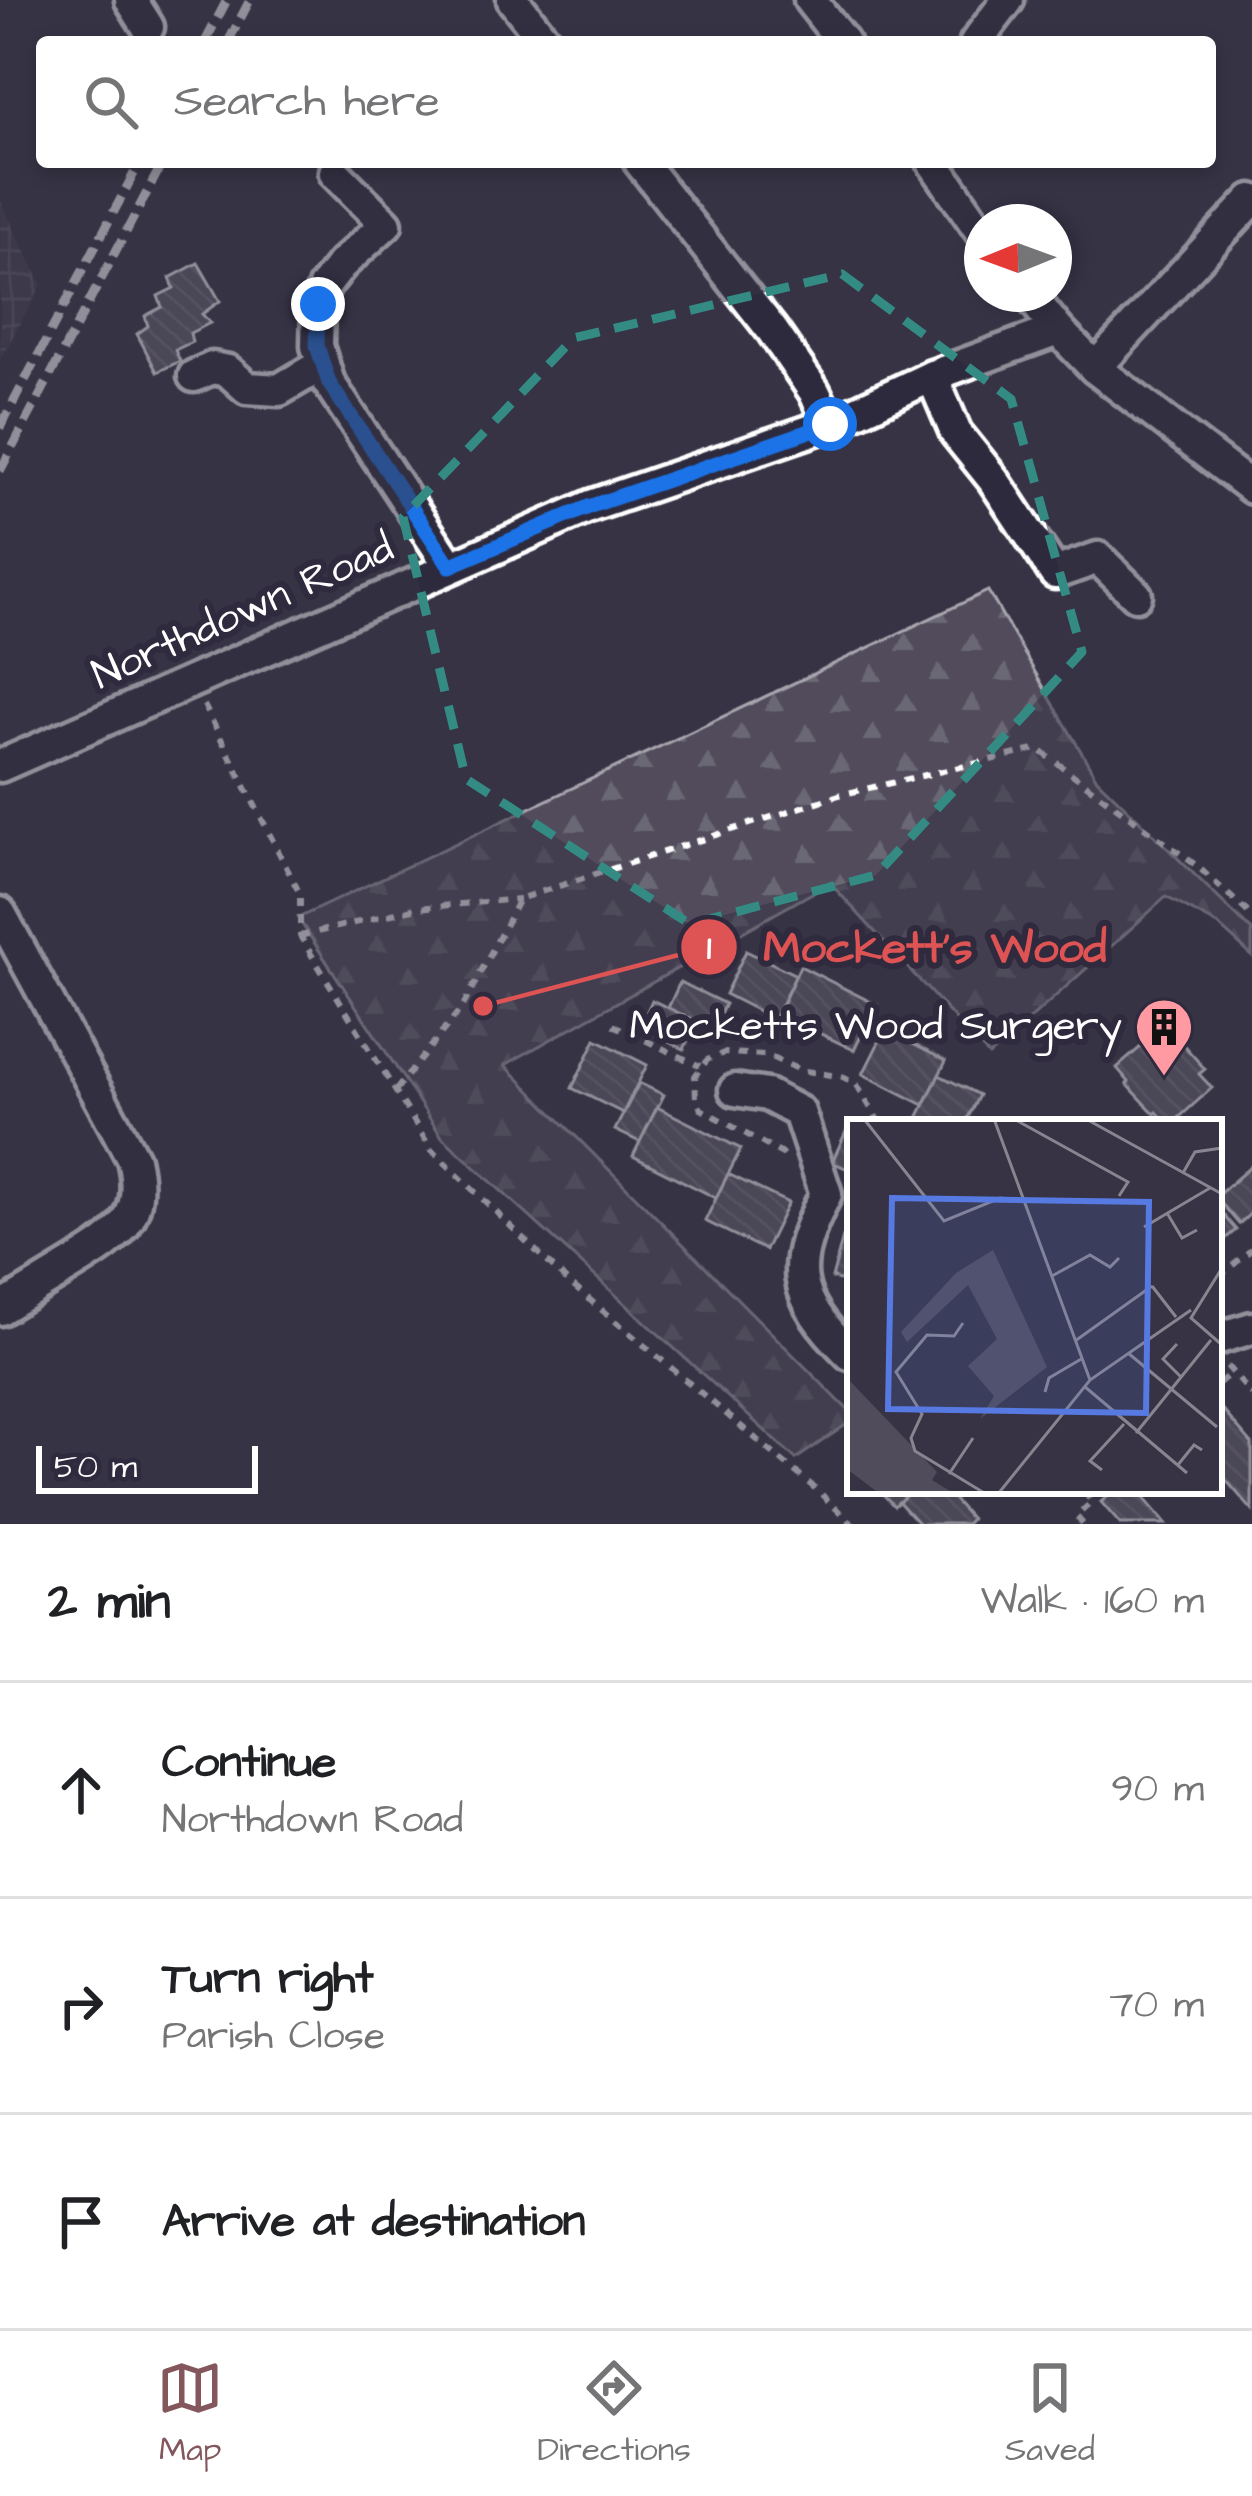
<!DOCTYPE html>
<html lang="en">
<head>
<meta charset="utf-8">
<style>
	body { margin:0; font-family:"Architects Daughter",sans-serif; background:#f6f6f6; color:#202124 }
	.compass { position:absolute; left:964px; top:204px; width:108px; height:108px; border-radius:50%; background:#fff; box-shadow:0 6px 18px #0003; rotate:269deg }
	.scale { position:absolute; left:36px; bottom:30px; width:222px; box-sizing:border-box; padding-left:12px; border:6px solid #fff; border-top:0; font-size:33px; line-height:42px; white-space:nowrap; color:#fff; -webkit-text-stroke:9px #2f2a3d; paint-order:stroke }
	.stop { position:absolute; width:36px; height:36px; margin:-27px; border:9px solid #1a73e8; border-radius:50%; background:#fff }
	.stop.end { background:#1a73e8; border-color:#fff; box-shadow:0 3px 12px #0008 }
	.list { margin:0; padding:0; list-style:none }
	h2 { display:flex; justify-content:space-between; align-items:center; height:156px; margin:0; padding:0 48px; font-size:51px }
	h2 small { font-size:39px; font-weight:400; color:#757577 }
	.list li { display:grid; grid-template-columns:78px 1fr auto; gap:36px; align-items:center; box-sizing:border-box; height:216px; padding:0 48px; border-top:3px solid #e0e0e0 }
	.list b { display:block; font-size:45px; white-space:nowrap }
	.list p { margin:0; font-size:39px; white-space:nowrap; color:#757577 }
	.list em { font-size:39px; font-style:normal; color:#757577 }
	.icon { flex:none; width:66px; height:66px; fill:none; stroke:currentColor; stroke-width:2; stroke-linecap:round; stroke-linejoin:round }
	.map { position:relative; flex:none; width:1252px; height:1524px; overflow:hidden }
	.search { position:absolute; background:#fff; box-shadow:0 6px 18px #0003; left:36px; right:36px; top:36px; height:132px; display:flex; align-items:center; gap:30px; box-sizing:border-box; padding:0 42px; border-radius:12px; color:#757577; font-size:45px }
	.sheet { height:804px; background:#fff }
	nav { display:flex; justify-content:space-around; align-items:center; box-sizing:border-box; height:168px; border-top:3px solid #e0e0e0; background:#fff; font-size:33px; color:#757577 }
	nav a { display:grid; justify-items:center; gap:6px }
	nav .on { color:#84575d }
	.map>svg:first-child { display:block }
</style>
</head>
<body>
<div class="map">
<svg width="1252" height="1524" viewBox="0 0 1252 1524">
	<defs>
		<pattern id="industrial-grid" width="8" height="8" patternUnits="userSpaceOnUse" patternTransform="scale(3)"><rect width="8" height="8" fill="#444051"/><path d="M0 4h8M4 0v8" fill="none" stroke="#605d6b"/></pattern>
		<pattern id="forest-firs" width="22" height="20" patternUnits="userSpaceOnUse" patternTransform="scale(3)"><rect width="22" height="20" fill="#514c5c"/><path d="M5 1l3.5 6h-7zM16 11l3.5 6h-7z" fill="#6b6774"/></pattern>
		<pattern id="building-back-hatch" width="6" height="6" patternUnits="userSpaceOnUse" patternTransform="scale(3)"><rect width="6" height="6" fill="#635f6d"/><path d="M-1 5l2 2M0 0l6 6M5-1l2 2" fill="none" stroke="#7a7783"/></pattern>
	</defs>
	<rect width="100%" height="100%" fill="#373345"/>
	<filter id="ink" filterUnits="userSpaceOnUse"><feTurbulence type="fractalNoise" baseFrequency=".00833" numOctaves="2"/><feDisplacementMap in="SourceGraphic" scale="24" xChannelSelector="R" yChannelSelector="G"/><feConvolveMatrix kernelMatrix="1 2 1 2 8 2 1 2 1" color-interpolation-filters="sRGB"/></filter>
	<g filter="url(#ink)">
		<polygon fill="url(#industrial-grid)" points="0,200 42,285 0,360"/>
		<polygon fill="url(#forest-firs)" stroke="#a8a6ae" stroke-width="3" points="988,591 1097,779 1252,931 1252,956 1218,925 1166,897 989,1056 830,883 505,1065 850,1412 850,1422 796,1459 442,1137 298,918"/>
		<g fill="url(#building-back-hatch)" stroke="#fff" stroke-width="3">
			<polygon points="198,263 220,301 202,314 210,323 190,333 192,342 175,350 180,361 157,372 137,334 148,326 145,316 162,307 158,296 174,288 170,278"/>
			<polygon points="746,951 796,975 774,1019 725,994"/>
			<polygon points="800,966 877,1005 854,1050 778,1013"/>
			<polygon points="680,982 725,1004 713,1029 668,1008"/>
			<polygon points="652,1000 697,1022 684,1049 640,1027"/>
			<polygon points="885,1030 946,1061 924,1105 863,1074"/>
			<polygon points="1160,1030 1172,1043 1177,1038 1205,1069 1199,1074 1212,1088 1174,1122 1166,1122 1157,1112 1155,1114 1127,1084 1129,1082 1117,1068"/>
			<polygon points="596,1039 647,1065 623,1113 572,1088"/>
			<polygon points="939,1075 979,1095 966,1122 917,1120"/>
			<polygon points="639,1083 664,1095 640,1142 615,1130"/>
			<polygon points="657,1107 741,1149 716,1198 633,1156"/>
			<polygon points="850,1123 850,1170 832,1162"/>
			<polygon points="1252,1165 1252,1212 1239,1224 1219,1201 1219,1194"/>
			<polygon points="728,1174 788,1203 765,1250 705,1221"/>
			<polygon points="1219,1210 1236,1230 1219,1244"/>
			<polygon points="843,1237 850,1238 850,1283 832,1278"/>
			<polygon points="1219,1406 1252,1444 1252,1510 1219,1472"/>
			<polygon points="880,1491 911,1491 894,1506"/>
			<polygon points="911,1491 946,1491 971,1519 966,1524 919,1524 899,1502"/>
			<polygon points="1114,1491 1138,1491 1166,1524 1120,1524 1101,1502"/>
		</g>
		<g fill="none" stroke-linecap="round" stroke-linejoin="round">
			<defs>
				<g id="minor">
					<polyline points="131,0 148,27"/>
					<polyline points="513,0 546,42"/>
					<polyline points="810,0 843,42"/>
					<polyline points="976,42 1008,0"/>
					<polyline points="640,162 772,330 814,391 830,424"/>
					<polyline points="933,162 982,233"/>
					<polyline points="335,173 386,224 342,264 324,287 318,304 317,346 329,383 450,566"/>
					<polyline points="1029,294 1058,330 1095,368 1252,488"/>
					<polyline points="1095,368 1252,200"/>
					<polyline points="194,376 212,368 228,371 247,388 279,390 323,364"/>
					<polyline points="932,376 956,433 993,479 1055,573 1098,558 1136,595"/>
					<polyline points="0,766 591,506 830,424 932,376 1058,330"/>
					<path d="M0 913 133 1159C147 1219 119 1236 74 1264 49 1279 25 1294 0 1309"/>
					<path d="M735 1090 767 1095 799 1112 826 1194C789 1266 790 1295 850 1354"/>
					<polyline points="1219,1338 1252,1328"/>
				</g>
			</defs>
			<use href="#minor" stroke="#fff" stroke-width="39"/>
			<g stroke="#fff" stroke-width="6" stroke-dasharray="9 9" stroke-linecap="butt">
				<polyline points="204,705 300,894 300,936 431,1149 566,1280 816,1489 852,1524"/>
				<polyline points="300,936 417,908 519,899"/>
				<polyline points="613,1025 700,1066"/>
				<polyline points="396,1090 463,1006 519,899 839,795 1038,749 1197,866 1252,916"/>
				<polyline points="784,1155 701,1109 696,1099 695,1076 707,1060 724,1053 766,1055 800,1070 843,1077 857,1085 879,1122"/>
				<polyline points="1219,1277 1252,1249"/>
				<polyline points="1227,1366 1252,1395"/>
				<polyline points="1219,1383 1232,1372"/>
				<polyline points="1083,1524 1076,1516 1092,1502 1088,1497 1094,1491"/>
			</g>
			<use href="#minor" stroke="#2f2a3d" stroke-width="30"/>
			<g stroke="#fff" stroke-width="9" stroke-dasharray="18 9" stroke-linecap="butt">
				<polyline points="205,42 227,0"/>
				<polyline points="228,42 250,0"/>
				<polyline points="0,428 140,162"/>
				<polyline points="0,471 163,162"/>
			</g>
		</g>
	</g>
	<g fill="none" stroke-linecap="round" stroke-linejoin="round" filter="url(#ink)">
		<polyline stroke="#1a73e8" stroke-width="15" points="318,304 317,346 329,383 450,566 591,506 830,424"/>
	</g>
	<path d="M0 0H1252V1524H0ZM842 274 1011 399 1082 652 876 875 690 924 466 779 403 517 574 338Z" fill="#373345" fill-opacity=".55" fill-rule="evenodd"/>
	<path fill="none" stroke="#338b84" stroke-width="9" stroke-dasharray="24 15" stroke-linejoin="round" d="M842 274 1011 399 1082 652 876 875 690 924 466 779 403 517 574 338Z"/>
	<defs>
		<symbol id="building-pin" viewBox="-11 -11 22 30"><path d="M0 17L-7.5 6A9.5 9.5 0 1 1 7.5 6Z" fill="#ff9aa2" stroke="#2f2a3d"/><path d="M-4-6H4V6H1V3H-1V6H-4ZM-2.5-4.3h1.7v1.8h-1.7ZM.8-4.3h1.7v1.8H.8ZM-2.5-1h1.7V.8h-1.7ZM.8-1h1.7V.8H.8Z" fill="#111"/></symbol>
	</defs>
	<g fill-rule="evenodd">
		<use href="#building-pin" x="1131" y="994" width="66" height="90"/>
	</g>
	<g text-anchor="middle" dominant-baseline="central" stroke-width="12" stroke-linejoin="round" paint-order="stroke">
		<g font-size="42" fill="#fff" stroke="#2f2a3d">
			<text transform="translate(243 612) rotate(-24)">Northdown Road</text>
		</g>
		<g font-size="42" fill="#fff" stroke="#2f2a3d" text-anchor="end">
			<text x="1122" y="1027">Mocketts Wood Surgery</text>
		</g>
	</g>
	<g transform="translate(847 1119)">
		<rect width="375" height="375" fill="#373345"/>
		<path d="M146 131 200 248 133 300 147 277 121 247 150 220 121 166 60 223 54 213 109 154Z" fill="#514c5c"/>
		<path d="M0 259 90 353 85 361 108 375H33L0 350Z" fill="#514c5c"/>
		<path fill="none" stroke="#87858f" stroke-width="3" d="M17 0 97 102 153 79 173 81M147 0 243 261M167 0 281 63 272 77M239 0 375 75M336 54 348 33 375 29M320 94 335 119 350 111M297 108 363 69M375 149 344 199 375 226M205 157 243 136 263 148 272 139M305 167 329 198M116 204 107 217 80 216 49 253 75 295 64 319 68 332 139 375M228 222 305 167M330 225 316 240 334 258M281 234 370 308M237 267 340 354M198 273 202 259 236 239M289 314 364 221M330 347 347 326 355 331M255 351 243 342 277 305M102 355 126 319M151 375 243 261 344 191"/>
		<path fill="#567ae2" fill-opacity="0.15" stroke="#567ae2" stroke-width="6" d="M45 79 302 83 299 294 41 290Z"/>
		<rect width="375" height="375" fill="none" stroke="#fff" stroke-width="6"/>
	</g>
	<path fill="none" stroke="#de5353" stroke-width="4.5" d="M483 1006L709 947"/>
	<g fill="#de5353" stroke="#2f2a3d" stroke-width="4.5">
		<circle cx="483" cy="1006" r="12"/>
		<circle cx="709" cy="947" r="30"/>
	</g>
	<g font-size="36" text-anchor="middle" font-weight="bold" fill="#fff">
		<text x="709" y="959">1</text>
	</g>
	<g font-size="45" text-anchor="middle" font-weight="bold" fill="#de5353" stroke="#2f2a3d" stroke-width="12" stroke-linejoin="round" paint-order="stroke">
		<text x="935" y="962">Mockett's Wood</text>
	</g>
</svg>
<svg class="compass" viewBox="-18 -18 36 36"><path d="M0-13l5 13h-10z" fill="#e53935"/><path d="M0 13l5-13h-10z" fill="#757577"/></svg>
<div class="scale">50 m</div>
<div class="stop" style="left:830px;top:424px"></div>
<div class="stop end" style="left:318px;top:304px"></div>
<div class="search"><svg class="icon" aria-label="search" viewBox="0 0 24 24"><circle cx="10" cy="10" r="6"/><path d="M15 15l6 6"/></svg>Search here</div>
</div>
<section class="sheet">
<h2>2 min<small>Walk · 160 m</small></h2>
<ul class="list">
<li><svg class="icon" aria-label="ahead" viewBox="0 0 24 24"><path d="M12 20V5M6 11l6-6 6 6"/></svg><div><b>Continue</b><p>Northdown Road</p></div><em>90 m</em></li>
<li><svg class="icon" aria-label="right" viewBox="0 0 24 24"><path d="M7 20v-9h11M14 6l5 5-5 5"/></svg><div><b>Turn right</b><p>Parish Close</p></div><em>70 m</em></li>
<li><svg class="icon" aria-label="arrive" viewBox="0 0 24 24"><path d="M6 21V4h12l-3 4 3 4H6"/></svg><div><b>Arrive at destination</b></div></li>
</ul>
</section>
<nav>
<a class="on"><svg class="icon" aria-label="map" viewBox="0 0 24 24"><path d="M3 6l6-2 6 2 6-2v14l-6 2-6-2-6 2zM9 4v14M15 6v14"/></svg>Map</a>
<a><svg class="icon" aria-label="directions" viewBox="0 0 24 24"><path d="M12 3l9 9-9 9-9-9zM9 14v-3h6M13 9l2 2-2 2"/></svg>Directions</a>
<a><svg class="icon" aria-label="saved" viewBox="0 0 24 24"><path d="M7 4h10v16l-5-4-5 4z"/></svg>Saved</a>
</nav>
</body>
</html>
